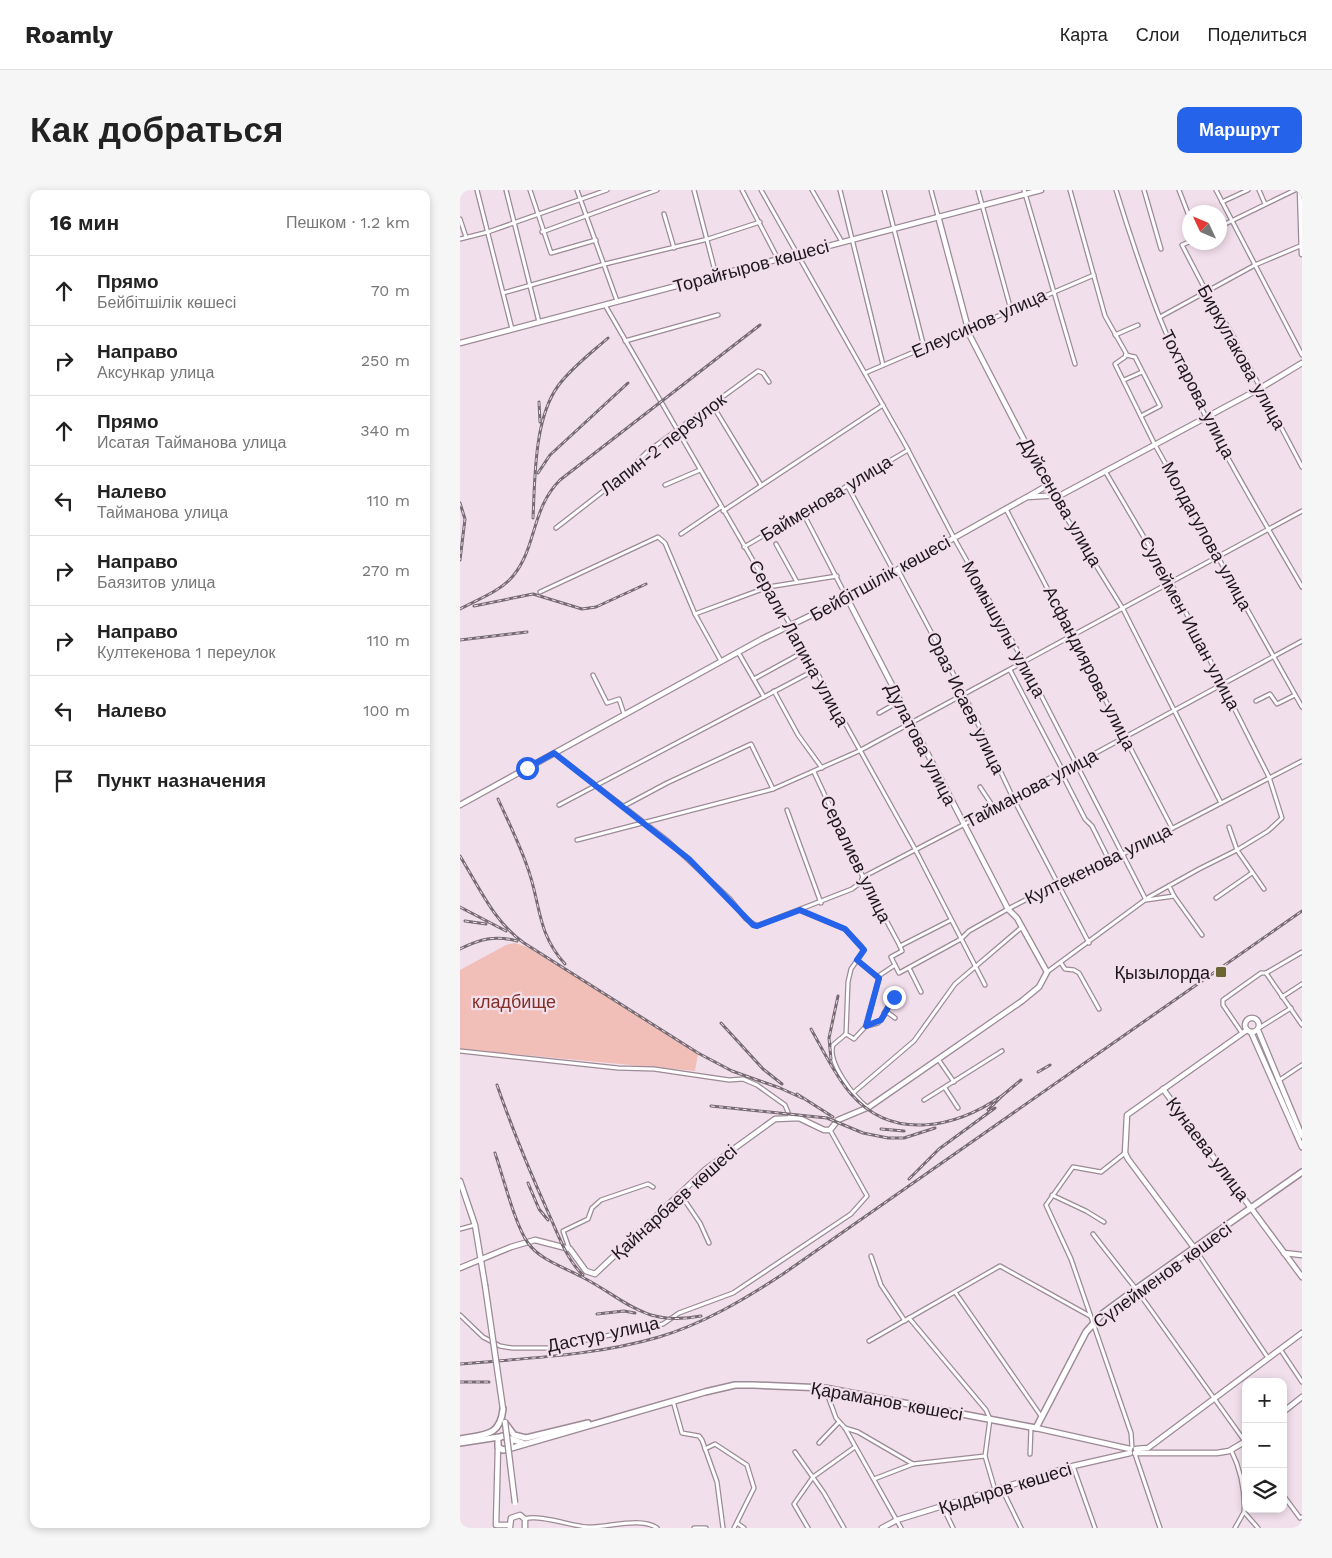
<!DOCTYPE html>
<html lang="ru">
<head>
<meta charset="utf-8">
<style>
	body { margin:0; font-family:"Work Sans",sans-serif; background:#f6f6f6; color:#222 }
	.controls { position:absolute; right:15px; bottom:15px; display:grid; overflow:hidden; border-radius:10px; box-shadow:0 2px 8px #0003 }
	.controls button { width:45px; height:45px; display:grid; place-items:center; padding:0; border:0; border-bottom:1px solid #e0e0e0; background:#fff; color:#222; font:25px sans-serif }
	.compass { position:absolute; left:722px; top:15px; width:45px; height:45px; border-radius:50%; background:#fff; box-shadow:0 2px 8px #0003; rotate:314deg }
	.stop { position:absolute; width:15px; height:15px; margin:-11px; border:4px solid #2563eb; border-radius:50%; background:#fff }
	.stop.end { background:#2563eb; border-color:#fff; box-shadow:0 1px 5px #0008 }
	.list { margin:0; padding:0; list-style:none }
	h2 { display:flex; justify-content:space-between; align-items:center; height:65px; margin:0; padding:0 20px; font-size:21px }
	h2 small { font-size:16px; font-weight:400; color:#767676 }
	.list li { display:grid; grid-template-columns:32px 1fr auto; gap:15px; align-items:center; box-sizing:border-box; height:70px; padding:0 20px; border-top:1px solid #e0e0e0 }
	.list b { display:block; font-size:19px; white-space:nowrap }
	.list p { margin:0; font-size:16px; white-space:nowrap; color:#767676 }
	.list em { font-size:16px; font-style:normal; color:#767676 }
	.icon { flex:none; width:28px; height:28px; fill:none; stroke:currentColor; stroke-width:2; stroke-linecap:round; stroke-linejoin:round }
	.map { position:relative; flex:none; width:842px; height:1338px; overflow:hidden; border-radius:10px }
	header { display:flex; align-items:center; gap:30px; box-sizing:border-box; height:70px; padding:0 25px; background:#fff; border-bottom:1px solid #e0e0e0 }
	header strong { font-size:24px }
	nav { display:flex; gap:28px; margin-inline-start:auto; font-size:18px }
	.intro { display:flex; align-items:center; justify-content:space-between; box-sizing:border-box; height:120px; padding:0 30px }
	h1 { margin:0; font-size:35px }
	.button { padding:12px 22px; border-radius:10px; background:#2563eb; color:#fff; font-size:18px; font-weight:700 }
	main { display:flex; gap:30px; padding:0 30px }
	aside { flex:1; background:#fff; border-radius:10px; box-shadow:0 2px 8px #0003 }
	.map>svg:first-child { display:block }
</style>
</head>
<body>
<header>
<strong>Roamly</strong>
<nav><a>Карта</a><a>Слои</a><a>Поделиться</a></nav>
</header>
<div class="intro"><h1>Как добраться</h1><a class="button">Маршрут</a></div>
<main>
<aside>
<h2>16 мин<small>Пешком · 1.2 km</small></h2>
<ul class="list">
<li><svg class="icon" aria-label="ahead" viewBox="0 0 24 24"><path d="M12 20V5M6 11l6-6 6 6"/></svg><div><b>Прямо</b><p>Бейбітшілік көшесі</p></div><em>70 m</em></li>
<li><svg class="icon" aria-label="right" viewBox="0 0 24 24"><path d="M7 20v-9h11M14 6l5 5-5 5"/></svg><div><b>Направо</b><p>Аксункар улица</p></div><em>250 m</em></li>
<li><svg class="icon" aria-label="ahead" viewBox="0 0 24 24"><path d="M12 20V5M6 11l6-6 6 6"/></svg><div><b>Прямо</b><p>Исатая Тайманова улица</p></div><em>340 m</em></li>
<li><svg class="icon" aria-label="left" viewBox="0 0 24 24"><path d="M17 20v-9H6M10 6l-5 5 5 5"/></svg><div><b>Налево</b><p>Тайманова улица</p></div><em>110 m</em></li>
<li><svg class="icon" aria-label="right" viewBox="0 0 24 24"><path d="M7 20v-9h11M14 6l5 5-5 5"/></svg><div><b>Направо</b><p>Баязитов улица</p></div><em>270 m</em></li>
<li><svg class="icon" aria-label="right" viewBox="0 0 24 24"><path d="M7 20v-9h11M14 6l5 5-5 5"/></svg><div><b>Направо</b><p>Култекенова 1 переулок</p></div><em>110 m</em></li>
<li><svg class="icon" aria-label="left" viewBox="0 0 24 24"><path d="M17 20v-9H6M10 6l-5 5 5 5"/></svg><div><b>Налево</b></div><em>100 m</em></li>
<li><svg class="icon" aria-label="arrive" viewBox="0 0 24 24"><path d="M6 21V4h12l-3 4 3 4H6"/></svg><div><b>Пункт назначения</b></div></li>
</ul>
</aside>
<div class="map">
<svg width="842" height="1338" viewBox="0 0 842 1338">
	<rect width="100%" height="100%" fill="#f2dfec"/>
	<polygon fill="#f1bfb7" points="55,753 70,758 238,864 235,881 0,859 0,780 46,755"/>
	<g fill="none" stroke-linecap="round" stroke-linejoin="round">
		<defs>
			<g id="minor">
				<polyline points="17,0 52,139"/>
				<polyline points="46,0 79,132"/>
				<polyline points="70,0 91,63 136,50"/>
				<polyline points="117,0 157,111"/>
				<polyline points="234,0 256,85"/>
				<polyline points="282,0 318,69"/>
				<polyline points="301,0 446,256 494,348 564,472 686,710 714,706 742,745"/>
				<polyline points="352,0 382,52"/>
				<polyline points="380,0 423,175"/>
				<polyline points="424,0 464,157"/>
				<polyline points="471,0 478,26"/>
				<polyline points="518,0 551,120"/>
				<polyline points="564,0 615,174"/>
				<polyline points="610,0 645,126 666,163 665,167 655,174 695,255 842,517"/>
				<path d="M656 0C669 42 683 84 699 126 737 220 791 309 842 397"/>
				<polyline points="684,0 701,59"/>
				<polyline points="719,0 729,26"/>
				<polyline points="756,0 842,165"/>
				<polyline points="799,0 805,14"/>
				<polyline points="762,12 788,0"/>
				<polyline points="204,24 214,58"/>
				<polyline points="0,29 6,47"/>
				<polyline points="759,37 835,0"/>
				<polyline points="82,42 197,0"/>
				<polyline points="0,49 28,42 147,0"/>
				<polyline points="729,52 722,55 746,101 771,142 842,277"/>
				<polyline points="43,103 145,74 248,49 300,32"/>
				<polyline points="145,115 331,436 455,659 525,795"/>
				<polyline points="700,127 795,75 840,56"/>
				<polyline points="655,145 678,135"/>
				<polyline points="165,151 258,125"/>
				<polyline points="666,165 675,167 700,216 681,226"/>
				<polyline points="405,183 634,85"/>
				<polyline points="664,190 682,182"/>
				<polyline points="253,216 301,295"/>
				<polyline points="205,295 240,280"/>
				<polyline points="387,295 434,382"/>
				<polyline points="593,306 663,419 761,613"/>
				<polyline points="546,319 712,638"/>
				<polyline points="263,321 423,215"/>
				<polyline points="342,321 387,408"/>
				<polyline points="96,338 164,285 187,262 298,181 303,183 309,192"/>
				<polyline points="221,344 261,317"/>
				<polyline points="316,354 337,392"/>
				<polyline points="284,357 448,260"/>
				<polyline points="438,380 504,504 553,608 629,753"/>
				<polyline points="80,402 198,347 205,353 235,424 261,471"/>
				<polyline points="235,424 308,397 377,386"/>
				<polyline points="278,462 304,507"/>
				<polyline points="550,480 603,581"/>
				<polyline points="133,485 147,513 159,509 164,524"/>
				<polyline points="294,489 345,461"/>
				<polyline points="314,501 338,545 362,578"/>
				<polyline points="796,511 810,504 817,514 835,505"/>
				<polyline points="419,523 440,511"/>
				<polyline points="94,563 208,651 270,709 286,729 297,736 392,699 400,693 403,687 503,635 842,451"/>
				<polyline points="354,582 403,687 440,756"/>
				<polyline points="601,582 625,629 632,636 649,670"/>
				<polyline points="520,597 534,618"/>
				<polyline points="99,615 355,480"/>
				<polyline points="164,616 207,593 291,554 313,599"/>
				<polyline points="327,620 361,713"/>
				<polyline points="769,637 777,660 804,699"/>
				<polyline points="117,650 313,599 399,561 842,321"/>
				<polyline points="709,696 714,706"/>
				<polyline points="756,708 792,683"/>
				<polyline points="341,721 385,739 402,757 404,760 391,779 388,792 386,844 394,849 406,836 420,785 435,775"/>
				<polyline points="440,756 442,761 431,767 439,783 501,749 509,741 548,719 598,693 663,664 842,571"/>
				<polyline points="440,756 491,730"/>
				<polyline points="397,770 419,789"/>
				<polyline points="601,773 605,779 614,780 619,783 639,819"/>
				<polyline points="449,778 461,802"/>
				<polyline points="587,782 689,707 739,679 777,660 808,641 822,628 809,587 711,393 645,281"/>
				<polyline points="806,783 842,835"/>
				<polyline points="822,807 842,794"/>
				<polyline points="424,823 434,807"/>
				<polyline points="407,836 418,833 427,822 435,828"/>
				<polyline points="799,838 831,818"/>
				<polyline points="782,843 763,815 763,810 801,783 806,783 842,762"/>
				<path d="M386 844 373 855C367 872 394 907 407 917"/>
				<polyline points="0,861 158,878 194,879 269,890 283,889 297,895 325,915 330,927"/>
				<polyline points="478,869 494,892"/>
				<polyline points="818,891 842,875"/>
				<polyline points="485,898 498,918"/>
				<polyline points="393,903 454,851 495,794 562,737"/>
				<polyline points="464,910 542,861"/>
				<polyline points="665,963 641,982 613,977 586,1015 611,1069 671,1243 672,1257"/>
				<polyline points="221,1005 240,1033 249,1053"/>
				<polyline points="592,1005 626,1021 644,1032"/>
				<polyline points="0,1039 15,1035"/>
				<polyline points="633,1044 676,1099 786,1253"/>
				<polyline points="109,1058 103,1041 128,1029 132,1018 141,1010 188,994 193,997"/>
				<polyline points="735,1059 808,1168"/>
				<polyline points="411,1066 421,1095 445,1131"/>
				<polyline points="495,1102 581,1226"/>
				<polyline points="0,1125 23,1147 40,1156 52,1158 88,1158 203,1134 219,1123 273,1103 391,1024 407,1006 370,940"/>
				<polyline points="449,1128 526,1220 530,1229 525,1266 535,1300"/>
				<polyline points="409,1151 540,1076 630,1126"/>
				<polyline points="820,1159 842,1192"/>
				<polyline points="365,1198 376,1228 385,1238 441,1338"/>
				<polyline points="213,1211 222,1243 239,1246 242,1250 257,1292 263,1338"/>
				<polyline points="385,1238 398,1242 453,1274"/>
				<polyline points="359,1253 379,1232"/>
				<polyline points="245,1259 255,1254 287,1275 294,1298 274,1338"/>
				<path d="M771 1260C781 1280 785 1300 784 1322L798 1338"/>
				<polyline points="335,1262 364,1303 384,1338"/>
				<polyline points="570,1264 571,1237"/>
				<polyline points="675,1264 700,1338"/>
				<polyline points="613,1276 635,1338"/>
				<polyline points="414,1289 453,1274 525,1266"/>
				<polyline points="542,1299 561,1338"/>
				<polyline points="823,1305 840,1328 842,1327"/>
				<polyline points="483,1317 493,1338"/>
				<path d="M65 1329C79 1324 111 1336 127 1337 147 1338 181 1326 197 1338"/>
				<polyline points="277,1333 284,1338"/>
				<polyline points="234,1338 246,1338"/>
				<polyline points="348,1338 334,1314 353,1287 395,1257"/>
				<polyline points="775,1338 784,1322"/>
			</g>
			<g id="tertiary">
				<polyline points="840,0 842,64"/>
				<polyline points="478,26 510,146 593,306"/>
				<polyline points="0,153 581,0"/>
				<polyline points="569,306 588,295"/>
				<polyline points="0,615 302,449 387,408 567,307 601,305 799,199 842,173"/>
				<circle cx="792" cy="835" r="7"/>
				<polyline points="798,840 842,946"/>
				<polyline points="791,842 842,957"/>
				<polyline points="703,899 842,1087"/>
				<polyline points="0,991 15,1035 25,1095"/>
				<polyline points="735,1059 668,969 665,963 667,925 787,840"/>
				<polyline points="824,1063 842,1065"/>
				<polyline points="0,1078 51,1057 75,1050 110,1059 126,1081 135,1084 246,979 315,929 339,928 364,940 370,940 378,930 409,917 562,811 579,797 587,782 557,728 548,719 387,408"/>
				<polyline points="823,1222 842,1207"/>
				<polyline points="576,1238 670,1259"/>
				<polyline points="38,1257 36,1335 49,1335"/>
				<polyline points="676,1259 688,1258 842,1143"/>
				<polyline points="675,1263 757,1263 769,1261 786,1251"/>
				<polyline points="50,1337 51,1328 60,1325 65,1329 65,1338"/>
				<polyline points="422,1338 437,1330 613,1276 670,1263"/>
			</g>
			<g id="secondary">
				<polyline points="45,1233 54,1245 66,1248 128,1233"/>
				<path d="M0 1249C23 1244 40 1248 43 1219"/>
				<polyline points="50,1249 51,1253 48,1259 43,1260 38,1257 38,1249 42,1246 63,1253"/>
				<polyline points="0,1253 39,1247"/>
				<polyline points="48,1259 245,1202 275,1195 293,1195 365,1198 576,1238 626,1142 642,1124 676,1099 842,982"/>
			</g>
		</defs>
		<use href="#minor" stroke="#9c8a96" stroke-width="5.5"/>
		<use href="#tertiary" stroke="#9c8a96" stroke-width="7"/>
		<use href="#secondary" stroke="#9c8a96" stroke-width="8"/>
		<use href="#minor" stroke="#fff" stroke-width="3"/>
		<use href="#tertiary" stroke="#fff" stroke-width="4.5"/>
		<use href="#secondary" stroke="#fff" stroke-width="5"/>
		<defs>
			<g id="rail">
				<polyline points="79,212 80,232"/>
				<polyline points="78,283 90,265 168,193"/>
				<polyline points="0,313 5,329 0,370"/>
				<path d="M73 328C75 289 74 229 98 196 111 178 131 163 148 148"/>
				<polyline points="14,416 73,404 122,419 136,417 186,394"/>
				<path d="M0 419C16 410 41 401 53 386 77 357 71 319 100 290L300 135"/>
				<polyline points="0,450 67,442"/>
				<path d="M38 609C48 631 59 653 67 676 81 713 76 742 105 774"/>
				<path d="M0 666C19 697 34 732 64 753L238 863 272 881 320 898 342 908"/>
				<polyline points="0,717 46,741"/>
				<polyline points="5,731 26,734"/>
				<path d="M0 759C20 749 35 745 57 751"/>
				<polyline points="261,833 303,879 322,894"/>
				<path d="M351 839C363 860 375 886 391 904 433 952 496 938 543 905L528 920"/>
				<polyline points="371,869 369,848 378,806"/>
				<polyline points="578,882 590,875"/>
				<path d="M37 895C52 938 69 980 88 1022 98 1044 106 1069 123 1085"/>
				<polyline points="337,904 373,927"/>
				<polyline points="543,905 561,890"/>
				<polyline points="251,916 367,928 403,943 428,948 444,948 475,938"/>
				<polyline points="421,939 444,941"/>
				<path d="M35 963C43 986 55 1035 68 1053 80 1070 104 1077 122 1087 167 1110 183 1137 241 1126"/>
				<polyline points="449,989 479,959 535,918"/>
				<polyline points="68,993 79,1019 88,1030"/>
				<polyline points="137,1124 164,1121 175,1123"/>
				<path d="M0 1174C67 1168 134 1166 199 1147 243 1134 285 1109 323 1084L842 721"/>
				<polyline points="0,1192 29,1192"/>
			</g>
		</defs>
		<use href="#rail" stroke="#766b73" stroke-width="3"/>
		<use href="#rail" stroke="#f2dfec" stroke-width="1" stroke-dasharray="4" stroke-linecap="butt"/>
		<defs>
			<g id="tertiary-bridge">
				<polyline points="25,1095 43,1219"/>
				<polyline points="45,1232 55,1313"/>
			</g>
		</defs>
		<use href="#tertiary-bridge" stroke="#9c8a96" stroke-width="7" stroke-linecap="butt"/>
		<use href="#tertiary-bridge" stroke="#fff" stroke-width="4.5"/>
	</g>
	<g fill="none" stroke-linecap="round" stroke-linejoin="round">
		<polyline stroke="#2563eb" stroke-width="6" points="67,578 94,563 229,669 293,735 297,736 340,720 385,739 404,760 397,770 419,788 406,836 421,830 434,807"/>
	</g>
	<rect fill="#696431" stroke="#f2dfec" stroke-width="2" x="755" y="776" width="12" height="12" rx="2.5"/>
	<g text-anchor="middle" dominant-baseline="central" stroke-width="4.5" stroke-linejoin="round" paint-order="stroke">
		<g font-size="18" fill="#1d171b" stroke="#f2dfec">
			<text transform="translate(291 76) rotate(-15)">Торайғыров көшесі</text>
			<text transform="translate(519 133) rotate(-24)">Елеусинов улица</text>
			<text transform="translate(782 167) rotate(61)">Биркулакова улица</text>
			<text transform="translate(738 204) rotate(63)">Тохтарова улица</text>
			<text transform="translate(203 254) rotate(-38)">Лапин-2 переулок</text>
			<text transform="translate(366 308) rotate(-31)">Байменова улица</text>
			<text transform="translate(601 312) rotate(60)">Дуйсенова улица</text>
			<text transform="translate(747 346) rotate(61)">Молдагулова улица</text>
			<text transform="translate(420 388) rotate(-29)">Бейбітшілік көшесі</text>
			<text transform="translate(730 433) rotate(62)">Сулеймен Ишан улица</text>
			<text transform="translate(544 439) rotate(61)">Момышулы улица</text>
			<text transform="translate(339 453) rotate(61)">Серали Лапина улица</text>
			<text transform="translate(630 478) rotate(63)">Асфандиярова улица</text>
			<text transform="translate(506 513) rotate(64)">Ораз Исаев улица</text>
			<text transform="translate(461 554) rotate(63)">Дулатова улица</text>
			<text transform="translate(571 598) rotate(-28)">Тайманова улица</text>
			<text transform="translate(396 669) rotate(64)">Сералиев улица</text>
			<text transform="translate(638 674) rotate(-26)">Култекенова улица</text>
			<text transform="translate(748 959) rotate(53)">Кунаева улица</text>
			<text transform="translate(214 1012) rotate(-42)">Қайнарбаев көшесі</text>
			<text transform="translate(702 1085) rotate(-36)">Сүлейменов көшесі</text>
			<text transform="translate(143 1144) rotate(-12)">Дастур улица</text>
			<text transform="translate(427 1211) rotate(10)">Қараманов көшесі</text>
			<text transform="translate(545 1298) rotate(-17)">Қыдыров көшесі</text>
		</g>
		<g font-size="18" fill="#1d171b" stroke="#f2dfec" text-anchor="end">
			<text x="750" y="782">Қызылорда</text>
		</g>
		<g font-size="18" fill="#842f26" stroke="#f2dfec">
			<text x="54" y="811">кладбище</text>
		</g>
	</g>
</svg>
<div class="controls">
<button>+</button>
<button>−</button>
<button><svg class="icon" aria-label="layers" viewBox="0 0 24 24"><path d="M12 4l9 5-9 5-9-5zM3 14l9 5 9-5"/></svg></button>
</div>
<svg class="compass" viewBox="-18 -18 36 36"><path d="M0-13l5 13h-10z" fill="#e53935"/><path d="M0 13l5-13h-10z" fill="#767676"/></svg>
<div class="stop" style="left:67px;top:578px"></div>
<div class="stop end" style="left:434px;top:807px"></div>
</div>
</main>
</body>
</html>
